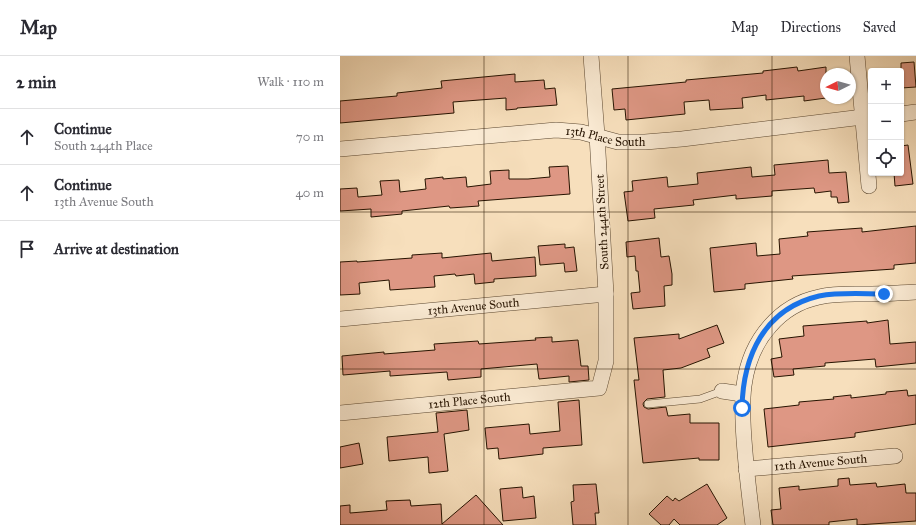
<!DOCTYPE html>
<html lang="en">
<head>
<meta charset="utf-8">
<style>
	body { margin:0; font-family:"IM FELL Great Primer",serif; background:#f2f2f3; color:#2b2b33 }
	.controls { position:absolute; right:12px; top:12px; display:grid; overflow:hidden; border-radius:4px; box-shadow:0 1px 3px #0004 }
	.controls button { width:36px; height:36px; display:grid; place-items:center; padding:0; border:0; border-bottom:1px solid #e1e1e2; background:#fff; color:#2b2b33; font:20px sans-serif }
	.compass { position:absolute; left:480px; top:12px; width:36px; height:36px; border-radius:50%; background:#fff; box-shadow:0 1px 3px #0004; rotate:265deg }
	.stop { position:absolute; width:12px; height:12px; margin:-9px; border:3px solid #1a73e8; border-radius:50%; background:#fff }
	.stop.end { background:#1a73e8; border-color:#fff; box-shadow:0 1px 4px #0008 }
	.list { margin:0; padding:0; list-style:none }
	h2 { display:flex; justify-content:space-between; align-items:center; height:52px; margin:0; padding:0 16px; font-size:17px }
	h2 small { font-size:13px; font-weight:400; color:#7c7c81 }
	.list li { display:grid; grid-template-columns:26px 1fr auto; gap:12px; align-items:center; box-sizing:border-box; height:56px; padding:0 16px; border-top:1px solid #e1e1e2 }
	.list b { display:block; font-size:15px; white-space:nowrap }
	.list p { margin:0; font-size:13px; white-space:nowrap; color:#7c7c81 }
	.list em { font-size:13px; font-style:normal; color:#7c7c81 }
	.icon { flex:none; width:22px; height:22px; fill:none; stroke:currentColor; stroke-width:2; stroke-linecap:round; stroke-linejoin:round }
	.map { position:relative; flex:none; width:576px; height:469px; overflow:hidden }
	header { display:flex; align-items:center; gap:24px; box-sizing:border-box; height:56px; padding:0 20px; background:#fff; border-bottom:1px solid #e1e1e2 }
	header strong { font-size:19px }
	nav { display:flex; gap:22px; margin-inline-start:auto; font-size:14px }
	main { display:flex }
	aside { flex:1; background:#fff }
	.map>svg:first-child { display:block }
</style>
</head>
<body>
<header>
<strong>Map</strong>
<nav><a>Map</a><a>Directions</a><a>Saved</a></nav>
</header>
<main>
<aside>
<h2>2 min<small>Walk · 110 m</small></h2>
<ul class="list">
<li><svg class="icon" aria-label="ahead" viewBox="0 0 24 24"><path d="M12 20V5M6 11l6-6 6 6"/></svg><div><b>Continue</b><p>South 244th Place</p></div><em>70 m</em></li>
<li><svg class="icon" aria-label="ahead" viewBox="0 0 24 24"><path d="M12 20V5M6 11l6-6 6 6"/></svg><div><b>Continue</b><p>13th Avenue South</p></div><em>40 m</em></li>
<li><svg class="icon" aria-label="arrive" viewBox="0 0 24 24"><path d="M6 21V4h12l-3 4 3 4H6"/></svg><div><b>Arrive at destination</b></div></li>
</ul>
</aside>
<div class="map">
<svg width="576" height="469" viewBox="0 0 576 469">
	<rect width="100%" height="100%" fill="#f7dfbc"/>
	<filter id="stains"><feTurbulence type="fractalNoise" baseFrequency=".005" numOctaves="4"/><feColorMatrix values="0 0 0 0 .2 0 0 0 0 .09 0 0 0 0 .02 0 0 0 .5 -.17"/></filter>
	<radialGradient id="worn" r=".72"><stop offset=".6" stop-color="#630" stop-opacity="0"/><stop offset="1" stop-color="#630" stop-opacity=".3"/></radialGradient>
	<g fill="#de9784" stroke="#261300">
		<polygon points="574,6 576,31 561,32 561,7"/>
		<polygon points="457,11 458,15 486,11 486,42 464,45 464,40 426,44 426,39 402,42 403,52 370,54 369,44 344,46 345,58 286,64 285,53 274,54 272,33 346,26 346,24 423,17 423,15"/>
		<polygon points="175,18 175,26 204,24 205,33 215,32 217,49 177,52 177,53 166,54 166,42 113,46 114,57 0,67 0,45 57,40 57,37 102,32 101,25"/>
		<polygon points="568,89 573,128 555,130 554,117 561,117 561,90"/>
		<polygon points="488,104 489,117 506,116 509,146 498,147 497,141 491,141 491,135 475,137 474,132 432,135 432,140 396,143 396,139 353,144 354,149 314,153 315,162 288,165 284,136 293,135 292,125 327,121 328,131 358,128 357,117 411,111 412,121 435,119 434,109"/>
		<polygon points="228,110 230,138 138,145 139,150 110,152 109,150 62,155 62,158 31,161 31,153 0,155 0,133 17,132 18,141 42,139 40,125 59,124 60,136 86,133 85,123 103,121 103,123 126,121 127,131 151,128 150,115 169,114 169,123 188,123 210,121 209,111"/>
		<polygon points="576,170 576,207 554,209 554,213 452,220 453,223 405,228 405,233 374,236 370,192 416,187 417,200 440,198 439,183 468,180 467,176 522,172 522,176"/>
		<polygon points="319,182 321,201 329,200 332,218 332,229 324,230 325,250 293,253 291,237 300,236 298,215 296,215 295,200 287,201 286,186"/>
		<polygon points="225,188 225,192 234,191 237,215 225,216 224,207 200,209 198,190"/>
		<polygon points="102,197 102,202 151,197 152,205 195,201 196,220 154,223 154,226 135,228 134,218 116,220 115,218 94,220 95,231 50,234 49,224 19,227 20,238 0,239 0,206 17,205 17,206 72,202 72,199"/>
		<polygon points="548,264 550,288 576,286 576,307 536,311 535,303 485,307 485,310 453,313 454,319 434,321 431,303 442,301 439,283 464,280 463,270 527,265 527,267"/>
		<polygon points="377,269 384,287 367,293 370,301 341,312 323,314 325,341 307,343 304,346 303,348 304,351 308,353 326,351 328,360 350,358 350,367 379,367 379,404 359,404 359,402 303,407 294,324 299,324 294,282 339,278 339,283"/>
		<polygon points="212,281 212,286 238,284 241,310 248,310 249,324 229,326 229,320 199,323 197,308 141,313 141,321 108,324 107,316 50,320 50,315 3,319 2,300 44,296 44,298 95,294 94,288 138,285 139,288 196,284 195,282"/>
		<polygon points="567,334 568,340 576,339 576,368 515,377 515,381 428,391 424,353 459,349 459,346 494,343 493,341 511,339 511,342 546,338 546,336"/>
		<polygon points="239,344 242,389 203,392 203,398 159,403 158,392 147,393 145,372 189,368 190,378 220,375 218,346"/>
		<polygon points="127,354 129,374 104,378 108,415 89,417 88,401 49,405 47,381 98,376 96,357"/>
		<polygon points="19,387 23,408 0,412 0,391"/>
		<polygon points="509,422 510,429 536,427 537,431 565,428 566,437 576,437 576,465 517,469 517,463 489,466 489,469 433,469 431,454 441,453 439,432 459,430 459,434 498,430 498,423"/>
		<polygon points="256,428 259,457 255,457 256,469 233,469 231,446 234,445 233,429"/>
		<polygon points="367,428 387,462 377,469 340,469 334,463 329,469 321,469 309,458 327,440 333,445 335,442 339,445"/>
		<polygon points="182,431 183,442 194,440 196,462 163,465 160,433"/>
		<polygon points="136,439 163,469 0,469 0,450 10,449 10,457 47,454 46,445 70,444 71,450 101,448 102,468"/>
	</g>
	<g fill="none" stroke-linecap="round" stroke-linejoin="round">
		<defs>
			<polyline id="service" points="308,348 360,343 382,335"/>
			<g id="minor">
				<polyline points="517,0 529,130"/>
				<polyline points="561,58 576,56"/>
				<path id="s1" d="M0 93 216 74 241 76 278 86H305L342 83 531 60"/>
				<path id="s2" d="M0 263 266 238"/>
				<polyline points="382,335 402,338"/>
				<path id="s3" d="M0 357 259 332 266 305V238L257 79 251 0"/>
				<path id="s4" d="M406 413 555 400"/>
				<path d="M413 469C410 445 407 421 405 396 401 351 398 306 430 270 443 255 460 245 479 241 495 237 511 238 527 238 544 238 560 237 576 236"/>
			</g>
		</defs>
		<use href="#service" stroke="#5a462f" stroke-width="8"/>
		<use href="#minor" stroke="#5a462f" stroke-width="16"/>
		<use href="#service" stroke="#faead3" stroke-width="7"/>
		<use href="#minor" stroke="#faead3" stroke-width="15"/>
	</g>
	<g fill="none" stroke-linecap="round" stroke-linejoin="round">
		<path stroke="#1a73e8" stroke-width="5" d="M402 352C403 300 424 253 479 240 501 236 523 238 544 238"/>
	</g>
	<path fill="none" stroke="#261300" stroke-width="1" stroke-opacity="0.55" d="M144 0V469M288 0V469M432 0V469M0 156H576M0 313H576"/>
	<g text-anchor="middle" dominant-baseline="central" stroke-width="3" stroke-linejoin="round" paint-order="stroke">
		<g font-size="12" fill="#261300" stroke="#faead3">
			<text stroke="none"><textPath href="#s1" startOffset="267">13th Place South</textPath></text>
			<text transform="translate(262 166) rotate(-93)">South 244th Street</text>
			<text stroke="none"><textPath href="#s2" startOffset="134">13th Avenue South</textPath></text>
			<text stroke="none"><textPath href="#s3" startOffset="130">12th Place South</textPath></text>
			<text stroke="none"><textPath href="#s4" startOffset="75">12th Avenue South</textPath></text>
		</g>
	</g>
	<rect width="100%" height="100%" filter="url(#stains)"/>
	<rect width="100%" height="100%" fill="url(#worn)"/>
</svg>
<div class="controls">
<button>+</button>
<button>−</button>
<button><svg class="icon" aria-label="locate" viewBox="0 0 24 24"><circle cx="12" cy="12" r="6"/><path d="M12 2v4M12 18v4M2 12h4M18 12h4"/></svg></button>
</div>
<svg class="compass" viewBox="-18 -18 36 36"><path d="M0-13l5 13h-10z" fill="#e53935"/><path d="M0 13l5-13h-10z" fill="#7c7c81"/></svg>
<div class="stop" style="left:402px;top:352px"></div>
<div class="stop end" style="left:544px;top:238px"></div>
</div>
</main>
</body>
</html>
